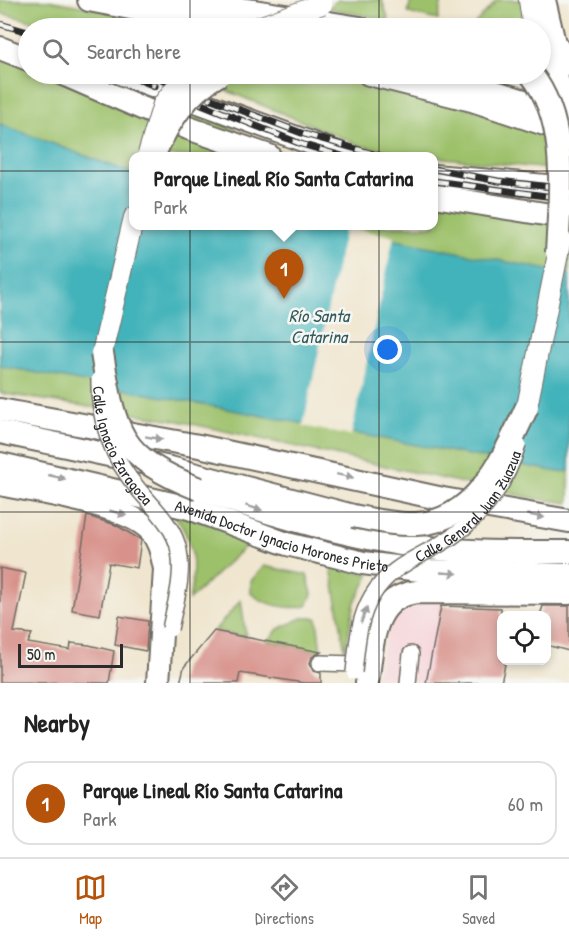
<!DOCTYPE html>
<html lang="en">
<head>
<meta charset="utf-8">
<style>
	body { margin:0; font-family:"Patrick Hand",sans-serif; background:#f2f2f2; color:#222 }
	.controls { position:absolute; right:18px; bottom:18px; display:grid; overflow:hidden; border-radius:12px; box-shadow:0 3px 9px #0003 }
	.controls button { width:54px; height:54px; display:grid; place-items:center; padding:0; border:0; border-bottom:2px solid #e0e0e0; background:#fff; color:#222; font:30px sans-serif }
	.scale { position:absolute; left:18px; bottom:15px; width:105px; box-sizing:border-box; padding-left:6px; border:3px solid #2b2b2b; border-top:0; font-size:16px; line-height:21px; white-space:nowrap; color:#2b2b2b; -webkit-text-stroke:4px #f6f6f2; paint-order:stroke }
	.you { position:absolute; left:388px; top:350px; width:21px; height:21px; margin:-15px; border:4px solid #fff; border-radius:50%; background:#1a73e8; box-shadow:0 0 0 9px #1a73e833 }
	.badge { display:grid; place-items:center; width:39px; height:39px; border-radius:50%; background:#b45309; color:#fff; font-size:20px; font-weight:700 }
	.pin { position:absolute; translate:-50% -50px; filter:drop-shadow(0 2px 3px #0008) }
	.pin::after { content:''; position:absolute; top:32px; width:21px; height:18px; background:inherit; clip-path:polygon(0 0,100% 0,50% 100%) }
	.popup { position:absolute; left:129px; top:152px; width:309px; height:78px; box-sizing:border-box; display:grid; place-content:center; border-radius:12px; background:#fff; filter:drop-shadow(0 2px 4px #0005); font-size:20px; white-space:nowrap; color:#767676 }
	.popup b { font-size:22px; color:#222 }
	.popup::after { content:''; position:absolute; left:50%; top:100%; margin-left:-12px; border:12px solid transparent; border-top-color:#fff }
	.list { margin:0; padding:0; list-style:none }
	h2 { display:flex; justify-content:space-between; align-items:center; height:78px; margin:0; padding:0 24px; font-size:26px }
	h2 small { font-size:20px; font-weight:400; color:#767676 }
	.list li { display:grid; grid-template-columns:39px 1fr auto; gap:18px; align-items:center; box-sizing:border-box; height:84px; margin:0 12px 12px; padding:0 12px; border:2px solid #e0e0e0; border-radius:18px }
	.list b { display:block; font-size:22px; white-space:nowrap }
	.list p { margin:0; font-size:20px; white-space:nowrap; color:#767676 }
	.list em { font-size:20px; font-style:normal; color:#767676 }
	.icon { flex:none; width:33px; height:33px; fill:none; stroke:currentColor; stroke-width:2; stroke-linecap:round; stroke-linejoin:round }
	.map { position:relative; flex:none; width:569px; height:683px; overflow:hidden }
	.search { position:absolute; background:#fff; box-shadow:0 3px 9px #0003; left:18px; right:18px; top:18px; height:66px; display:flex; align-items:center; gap:15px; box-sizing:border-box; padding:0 21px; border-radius:33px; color:#767676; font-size:22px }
	.sheet { height:174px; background:#fff }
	nav { display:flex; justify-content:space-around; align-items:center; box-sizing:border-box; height:84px; border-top:2px solid #e0e0e0; background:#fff; font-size:16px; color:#767676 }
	nav a { display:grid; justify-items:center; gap:3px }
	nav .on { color:#b45309 }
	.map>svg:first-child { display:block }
</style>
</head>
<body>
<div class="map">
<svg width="569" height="683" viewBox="0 0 569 683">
	<rect width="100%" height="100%" fill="#f6f6f2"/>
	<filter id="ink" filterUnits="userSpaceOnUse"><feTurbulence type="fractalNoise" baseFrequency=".0167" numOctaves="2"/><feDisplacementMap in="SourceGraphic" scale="12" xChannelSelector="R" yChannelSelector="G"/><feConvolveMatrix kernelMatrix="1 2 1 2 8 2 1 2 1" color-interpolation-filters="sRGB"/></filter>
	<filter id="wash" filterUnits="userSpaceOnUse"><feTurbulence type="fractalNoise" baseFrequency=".008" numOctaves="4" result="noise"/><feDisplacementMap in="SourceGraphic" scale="24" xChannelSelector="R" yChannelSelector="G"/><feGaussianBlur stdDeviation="1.35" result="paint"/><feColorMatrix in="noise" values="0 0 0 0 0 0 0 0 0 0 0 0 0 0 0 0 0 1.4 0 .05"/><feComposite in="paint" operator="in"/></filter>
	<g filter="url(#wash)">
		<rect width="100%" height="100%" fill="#f0e6cf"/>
		<polygon fill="#f7cfd5" points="444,594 426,683 376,676 394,605"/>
		<g fill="#9dc16b" stroke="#64764b" stroke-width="1.5">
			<polygon points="0,0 47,0 205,28 59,28 0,13"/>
			<polygon points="338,0 382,0 389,21 328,8"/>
			<polygon points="411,0 442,0 438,20 408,13"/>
			<polygon points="497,0 521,0 525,28 471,28"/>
			<polygon points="0,39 28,43 28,74 124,74 287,156 134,156 134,226 434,226 434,196 569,205 569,503 532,498 174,420 0,393"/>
			<polygon points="186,74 355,74 569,138 569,171 415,155 362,146"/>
			<path d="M171 510 253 539 189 600C197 564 194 539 171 510Z"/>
			<path d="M264 566 307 575 312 594 307 606C290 610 265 606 251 593V581Z"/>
			<polygon points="331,567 370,574 355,602 345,651"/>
			<polygon points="241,600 246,637 214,631"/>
			<polygon points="302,618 317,618 321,652 268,641 278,629"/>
		</g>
		<polygon fill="#42b3ba" stroke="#366f72" stroke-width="1.5" points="0,124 134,174 134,226 324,226 569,274 569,471 558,472 0,366"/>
		<polygon fill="#f0e6cf" points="345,227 394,236 351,436 303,426"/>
		<g id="blocks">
			<g fill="#d8928b">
				<polygon points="87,516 116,525 141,540 137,568 109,563 100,615 72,610"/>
				<polygon points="0,568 26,573 14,632 32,634 28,643 70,650 71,643 89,645 114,651 109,683 0,682"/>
				<polygon points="441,606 501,608 501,660 506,660 501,683 426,683"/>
				<polygon points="543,606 569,606 569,651 546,645 546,615 540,615"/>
				<polygon points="119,616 148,621 146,651 115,645"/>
				<polygon points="214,631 321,652 312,657 310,663 314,671 321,673 321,683 304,683 240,673 238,683 180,683 184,667"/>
			</g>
		</g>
	</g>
	<g filter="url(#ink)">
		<use href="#blocks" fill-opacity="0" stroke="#706c64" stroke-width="1.5"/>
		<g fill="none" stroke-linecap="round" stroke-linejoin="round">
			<defs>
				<g id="minor">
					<polyline points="320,663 355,664"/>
					<polyline points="408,683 411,654"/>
				</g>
				<g id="major">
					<polyline points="529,0 533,28"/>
					<polyline points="540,43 569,103"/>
					<polyline points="102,353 134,217"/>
				</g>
				<g id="highway">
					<polyline points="89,0 234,28"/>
					<polyline points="153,0 254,11 360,28"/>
					<polyline points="544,0 554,43 569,64"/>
					<polyline points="0,48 28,59"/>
					<polyline points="63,74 188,128 269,156"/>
					<polyline points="122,74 346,156"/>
					<polyline points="369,74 472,100 569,132"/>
					<polyline points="437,74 569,115"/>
					<polyline points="434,176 569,188"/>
					<polyline points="434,196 569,218"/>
					<polyline points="0,410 199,446 443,499 569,521"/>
					<polyline points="0,432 170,468 353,516"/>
					<path id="s1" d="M0 464 189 508 287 544 363 563 428 571 569 575"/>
					<path d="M0 484C37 492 125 504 150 530 160 541 162 555 165 569L158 683"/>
					<path d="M199 489C268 514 340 535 413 546 464 553 517 552 569 552"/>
					<path d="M367 683C373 647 370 597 417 592L569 593"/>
				</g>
			</defs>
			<use href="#minor" stroke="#706c64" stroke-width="18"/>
			<use href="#major" stroke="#706c64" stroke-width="22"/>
			<use href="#highway" stroke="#706c64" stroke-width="26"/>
			<use href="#minor" stroke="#fff" stroke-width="15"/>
			<use href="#major" stroke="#fff" stroke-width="20"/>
			<use href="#highway" stroke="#fff" stroke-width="22"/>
			<defs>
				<g id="rail">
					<polyline points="0,24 28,32"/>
					<polyline points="125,74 155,86"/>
					<polyline points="146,74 304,134 381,156"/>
					<polyline points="189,99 301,144 342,156"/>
					<polyline points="434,169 498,181 569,189"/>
					<polyline points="434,181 569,199"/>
				</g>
			</defs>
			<use href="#rail" stroke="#2b2b2b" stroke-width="7"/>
			<use href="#rail" stroke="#f6f6f2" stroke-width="4.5" stroke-dasharray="14" stroke-linecap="butt"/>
			<defs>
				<g id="minor-bridge">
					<path id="s2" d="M99 379C98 420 112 459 139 490 154 508 175 527 179 551 184 577 175 604 170 629"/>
					<path id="s3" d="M354 672C357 646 358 619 372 596 387 570 412 560 437 546 477 524 506 487 518 444"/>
				</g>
				<g id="major-bridge">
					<polyline points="256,28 322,4"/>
					<polyline points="148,154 163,104 186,74"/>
					<polyline points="527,407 561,239"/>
				</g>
				<g id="highway-bridge">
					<path d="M531 74C569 122 560 192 557 253"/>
					<path d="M153 156C169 121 186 93 220 74"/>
					<path d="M102 353C115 434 119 457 199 489"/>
					<path d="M353 516C374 520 395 525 416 524 477 522 505 454 527 407"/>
				</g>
			</defs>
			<use href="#minor-bridge" stroke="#706c64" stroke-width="18" stroke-linecap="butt"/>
			<use href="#major-bridge" stroke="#706c64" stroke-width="22" stroke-linecap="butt"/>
			<use href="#highway-bridge" stroke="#706c64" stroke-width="26" stroke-linecap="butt"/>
			<use href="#minor-bridge" stroke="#fff" stroke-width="15"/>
			<use href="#major-bridge" stroke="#fff" stroke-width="20"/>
			<use href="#highway-bridge" stroke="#fff" stroke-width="22"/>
		</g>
		<defs><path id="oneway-solid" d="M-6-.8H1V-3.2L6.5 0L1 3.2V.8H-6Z" transform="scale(1.5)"/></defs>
		<g fill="#a0a0a0">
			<use href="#oneway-solid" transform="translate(154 438) rotate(10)"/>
			<use href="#oneway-solid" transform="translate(345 476) rotate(12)"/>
			<use href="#oneway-solid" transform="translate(57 477) rotate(13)"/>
			<use href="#oneway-solid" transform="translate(254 508) rotate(17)"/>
			<use href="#oneway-solid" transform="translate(118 513) rotate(17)"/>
			<use href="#oneway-solid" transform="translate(536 516) rotate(10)"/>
			<use href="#oneway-solid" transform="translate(449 573) rotate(3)"/>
			<use href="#oneway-solid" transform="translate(364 615) rotate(-70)"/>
		</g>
	</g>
	<path fill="none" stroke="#2b2b2b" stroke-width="1.5" stroke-opacity="0.55" d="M190 0V28M379 0V28M190 74V683M379 74V683M0 171H569M0 342H569M0 512H569"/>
	<g text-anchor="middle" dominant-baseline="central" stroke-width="5" stroke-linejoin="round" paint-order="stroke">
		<g font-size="16" fill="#2b2b2b" stroke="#f6f6f2">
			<text stroke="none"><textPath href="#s2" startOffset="72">Calle Ignacio Zaragoza</textPath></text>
			<text stroke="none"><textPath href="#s3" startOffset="213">Calle General Juan Zuazua</textPath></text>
			<text stroke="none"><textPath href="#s1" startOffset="291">Avenida Doctor Ignacio Morones Prieto</textPath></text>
		</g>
		<g font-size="18" font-style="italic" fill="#335b5d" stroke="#f6f6f2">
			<text x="319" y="315">Río Santa<tspan x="319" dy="21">Catarina</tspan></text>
		</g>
	</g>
</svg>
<div class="controls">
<button><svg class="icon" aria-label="locate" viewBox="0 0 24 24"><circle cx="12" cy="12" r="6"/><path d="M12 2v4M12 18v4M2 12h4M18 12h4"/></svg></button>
</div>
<div class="scale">50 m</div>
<div class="you"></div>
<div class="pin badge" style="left:284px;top:299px">1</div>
<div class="popup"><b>Parque Lineal Río Santa Catarina</b>Park</div>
<div class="search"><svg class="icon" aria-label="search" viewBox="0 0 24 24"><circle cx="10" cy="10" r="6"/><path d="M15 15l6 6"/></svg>Search here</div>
</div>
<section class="sheet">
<h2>Nearby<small></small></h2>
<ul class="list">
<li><span class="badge">1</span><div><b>Parque Lineal Río Santa Catarina</b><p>Park</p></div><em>60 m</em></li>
</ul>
</section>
<nav>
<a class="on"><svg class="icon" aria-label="map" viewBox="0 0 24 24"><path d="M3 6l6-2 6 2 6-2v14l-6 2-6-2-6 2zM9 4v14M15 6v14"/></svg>Map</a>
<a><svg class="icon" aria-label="directions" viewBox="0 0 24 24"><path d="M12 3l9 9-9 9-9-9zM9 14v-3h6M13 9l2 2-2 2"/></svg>Directions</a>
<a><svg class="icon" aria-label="saved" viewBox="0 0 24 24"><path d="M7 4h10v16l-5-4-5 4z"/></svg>Saved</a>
</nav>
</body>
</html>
